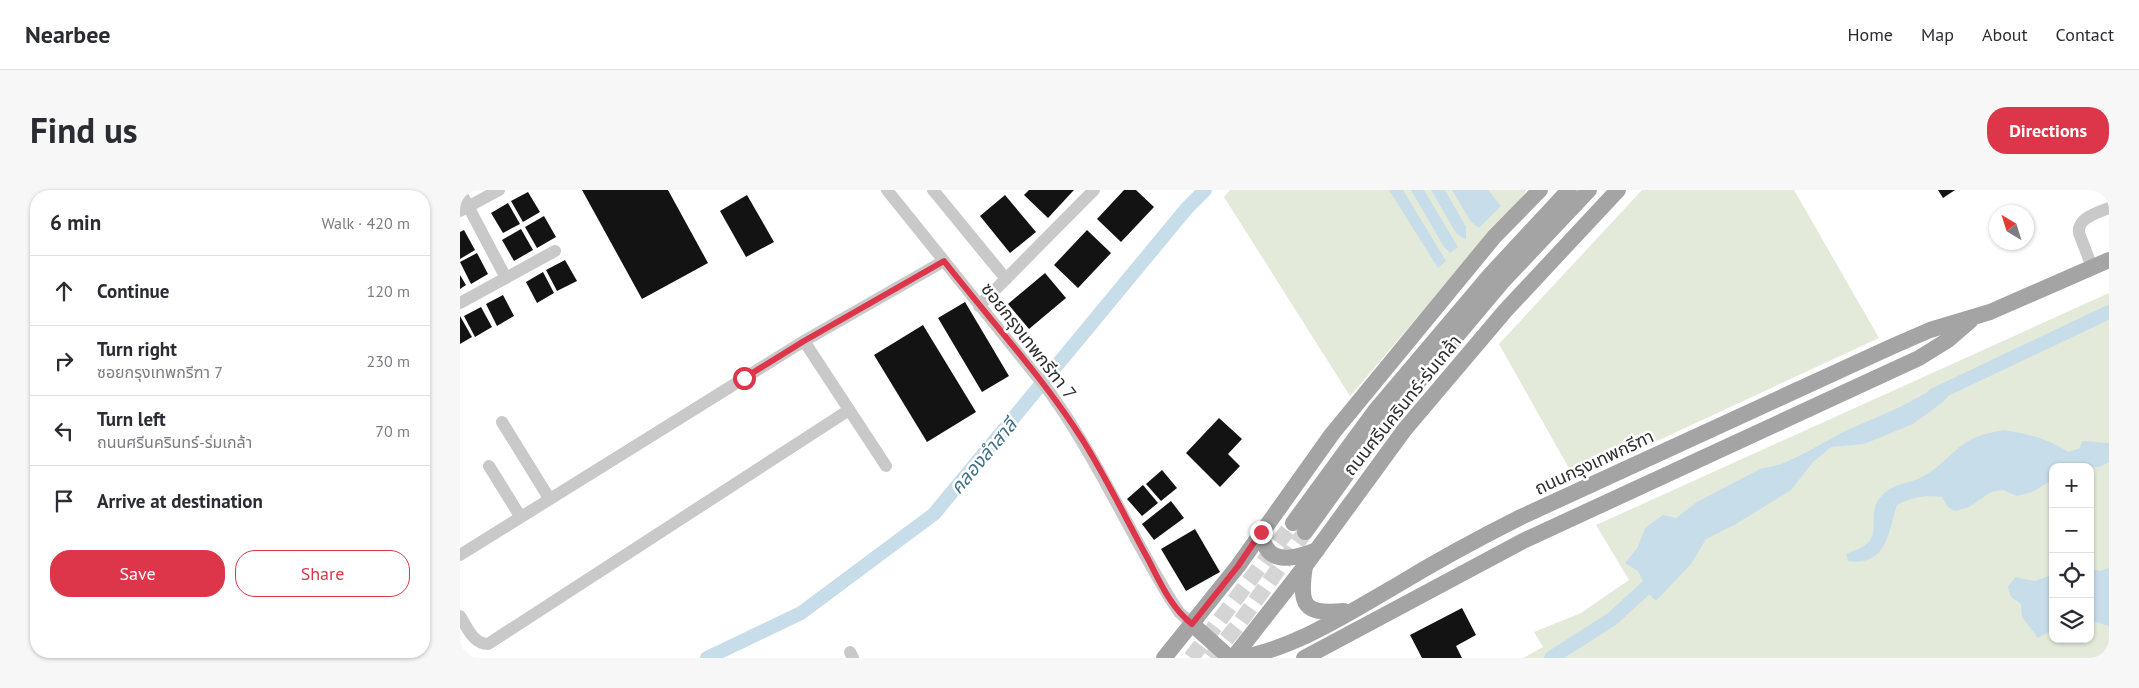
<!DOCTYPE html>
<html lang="en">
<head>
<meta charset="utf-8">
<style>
	body { margin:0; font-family:"PT Sans","Noto Sans Thai",sans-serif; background:#f7f7f7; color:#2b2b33 }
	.controls { position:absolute; right:15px; bottom:15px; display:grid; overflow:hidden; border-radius:10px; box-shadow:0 1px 4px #0004 }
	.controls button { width:45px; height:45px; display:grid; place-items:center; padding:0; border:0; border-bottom:1px solid #e1e1e2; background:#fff; color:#2b2b33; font:25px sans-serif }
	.compass { position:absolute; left:1529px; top:15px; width:45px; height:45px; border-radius:50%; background:#fff; box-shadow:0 1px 4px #0004; rotate:322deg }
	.stop { position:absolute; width:15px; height:15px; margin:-11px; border:4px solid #dd3549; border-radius:50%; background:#fff }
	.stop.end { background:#dd3549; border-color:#fff; box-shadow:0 1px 5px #0008 }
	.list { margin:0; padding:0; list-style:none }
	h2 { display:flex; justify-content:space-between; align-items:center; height:65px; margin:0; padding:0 20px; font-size:21px }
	h2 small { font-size:16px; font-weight:400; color:#7c7c81 }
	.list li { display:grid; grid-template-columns:32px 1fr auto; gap:15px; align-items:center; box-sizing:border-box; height:70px; padding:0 20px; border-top:1px solid #e1e1e2 }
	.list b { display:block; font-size:19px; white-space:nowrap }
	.list p { margin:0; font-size:16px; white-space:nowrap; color:#7c7c81 }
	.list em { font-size:16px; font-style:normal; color:#7c7c81 }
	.actions { display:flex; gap:10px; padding:15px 20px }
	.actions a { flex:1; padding:11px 0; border:1px solid #dd3549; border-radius:20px; text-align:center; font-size:18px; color:#dd3549 }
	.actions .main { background:#dd3549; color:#fff }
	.icon { flex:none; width:28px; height:28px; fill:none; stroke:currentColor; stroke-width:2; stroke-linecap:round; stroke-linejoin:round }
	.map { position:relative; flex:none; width:1649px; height:468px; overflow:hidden; border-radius:20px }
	header { display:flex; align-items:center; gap:30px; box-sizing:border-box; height:70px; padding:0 25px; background:#fff; border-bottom:1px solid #e1e1e2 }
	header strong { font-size:24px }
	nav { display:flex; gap:28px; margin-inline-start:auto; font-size:18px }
	.intro { display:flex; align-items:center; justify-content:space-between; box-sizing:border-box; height:120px; padding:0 30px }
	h1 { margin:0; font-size:35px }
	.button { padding:12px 22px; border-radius:20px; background:#dd3549; color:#fff; font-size:18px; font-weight:700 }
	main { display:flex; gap:30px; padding:0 30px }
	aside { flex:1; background:#fff; border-radius:20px; box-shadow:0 1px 4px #0004 }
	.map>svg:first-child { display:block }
</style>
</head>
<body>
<header>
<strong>Nearbee</strong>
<nav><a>Home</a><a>Map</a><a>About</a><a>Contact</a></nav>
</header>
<div class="intro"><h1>Find us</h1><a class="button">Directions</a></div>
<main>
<aside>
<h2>6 min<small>Walk · 420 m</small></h2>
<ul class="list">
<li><svg class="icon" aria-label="ahead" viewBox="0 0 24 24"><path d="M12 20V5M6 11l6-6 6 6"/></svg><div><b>Continue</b></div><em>120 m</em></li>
<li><svg class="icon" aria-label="right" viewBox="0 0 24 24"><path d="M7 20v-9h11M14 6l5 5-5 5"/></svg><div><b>Turn right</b><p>ซอยกรุงเทพกรีฑา 7</p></div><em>230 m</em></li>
<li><svg class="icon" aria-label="left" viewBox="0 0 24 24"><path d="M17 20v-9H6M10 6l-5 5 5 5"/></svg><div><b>Turn left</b><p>ถนนศรีนครินทร์-ร่มเกล้า</p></div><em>70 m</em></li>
<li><svg class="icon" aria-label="arrive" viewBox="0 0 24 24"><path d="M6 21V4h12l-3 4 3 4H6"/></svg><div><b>Arrive at destination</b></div></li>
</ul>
<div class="actions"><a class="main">Save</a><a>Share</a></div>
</aside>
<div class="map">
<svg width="1649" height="468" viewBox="0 0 1649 468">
	<rect width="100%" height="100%" fill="#fff"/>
	<g fill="#e3eada" fill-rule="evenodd">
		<polygon points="770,0 1067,0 890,206 764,7"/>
		<polygon points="1182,0 1334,0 1419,148 1115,289 1039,154"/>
		<path d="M1649 103V468H1063L1083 457 1074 442 1121 423 1169 390 1136 335ZM1593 277H1630V449H1593Z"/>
	</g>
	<g fill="#c7dde9">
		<polygon points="929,0 943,0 986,71 978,78"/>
		<polygon points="951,0 964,0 998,57 990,63 984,57"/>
		<polygon points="971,0 985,0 1006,37 1006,50 996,43"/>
		<polygon points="992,0 1028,0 1041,16 1019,38 1011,32"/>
		<polygon points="1483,194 1493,200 1483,212 1453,234 1404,254 1371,257 1353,272 1331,300 1276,334 1246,349 1231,374 1196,411 1189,404 1178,381 1165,373 1178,357 1185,338 1203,325 1216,328 1237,312 1300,279 1322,274 1347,262 1383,242 1440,217"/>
		<path d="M1543 240C1568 244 1587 248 1608 262L1620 258 1622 251 1649 253V272L1639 277H1593V287L1589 292 1572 302 1557 306 1543 300 1531 302 1509 317 1495 321 1488 317 1482 307C1466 305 1452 307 1437 315 1428 342 1427 377 1388 371L1386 364C1391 361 1399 360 1404 356 1422 344 1407 325 1419 309 1432 292 1447 295 1462 287 1482 277 1494 257 1514 248 1523 244 1534 242 1543 240Z"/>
		<polygon points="1630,378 1640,381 1649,378 1649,436 1630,430"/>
		<polygon points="1593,385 1593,435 1590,441 1578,448 1562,427 1561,414 1551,407 1548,397 1555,387 1574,391"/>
	</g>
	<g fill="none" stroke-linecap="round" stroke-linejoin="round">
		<g stroke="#c7dde9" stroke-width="14">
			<polyline points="1474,205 1649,122"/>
			<polyline points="247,468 341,423 474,324 727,18 745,0"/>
			<polyline points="1091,468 1152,429 1199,386"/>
		</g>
	</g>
	<g fill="#131313">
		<polygon points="122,0 208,0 248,73 182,109"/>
		<polygon points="569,0 614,0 588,28 564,5"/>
		<polygon points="664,0 676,0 694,17 661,52 637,29"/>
		<polygon points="1478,0 1495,0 1483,8"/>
		<polygon points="68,2 80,22 63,32 51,11"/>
		<polygon points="287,5 314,52 286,67 260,21"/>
		<polygon points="545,5 576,42 550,63 520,26"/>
		<polygon points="48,13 60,34 43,43 31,23"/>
		<polygon points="84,26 96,47 77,58 65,37"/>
		<polygon points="61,39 73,60 54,71 42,50"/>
		<polygon points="4,40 15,60 0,69 0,42"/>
		<polygon points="627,40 651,63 618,98 594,75"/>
		<polygon points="17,63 28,84 11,94 0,72"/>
		<polygon points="105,70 117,91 97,101 86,80"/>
		<polygon points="83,82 94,103 77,113 66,92"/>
		<polygon points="585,83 606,108 569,139 548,114"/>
		<polygon points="0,85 6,95 0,99"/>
		<polygon points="43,105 54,126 37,136 26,114"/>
		<polygon points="505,112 549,186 522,202 478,128"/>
		<polygon points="21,117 32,137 15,147 4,126"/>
		<polygon points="0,126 12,147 0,154"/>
		<polygon points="463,135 516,222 467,252 414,165"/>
		<polygon points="759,228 782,249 768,264 780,276 760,297 726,263"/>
		<polygon points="702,280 717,298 701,311 686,294"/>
		<polygon points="683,295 698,313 682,326 667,309"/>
		<polygon points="711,311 724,328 694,350 682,334"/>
		<polygon points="735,339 760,382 726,401 701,359"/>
		<polygon points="1002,418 1016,445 996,456 1002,468 962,468 950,445"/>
	</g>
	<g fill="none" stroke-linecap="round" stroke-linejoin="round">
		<g stroke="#d5d5d5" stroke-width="16" stroke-dasharray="16 8" stroke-linecap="butt">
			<polyline points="731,468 833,333"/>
			<polyline points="751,468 778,435 845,342"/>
		</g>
		<g stroke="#c9c9c9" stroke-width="12">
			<path d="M427 0 591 204C638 270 669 342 711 410L719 422 732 434"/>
			<polyline points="473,0 546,89"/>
			<polyline points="0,1 46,88"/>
			<polyline points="0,21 39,0"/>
			<path d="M1632 77 1619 43C1617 28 1637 23 1649 18"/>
			<polyline points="0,113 95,61"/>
			<polyline points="519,116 634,0"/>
			<polyline points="344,151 426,276"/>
			<polyline points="42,232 89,308"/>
			<polyline points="29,276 60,326"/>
			<polyline points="0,365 344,151 484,71"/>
			<path d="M0 426C7 437 13 454 28 454L389 220"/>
			<polyline points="390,462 393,468"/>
		</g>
		<g stroke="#a4a4a4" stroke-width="16">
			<polyline points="833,333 915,221 1031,84 1109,0"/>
			<path d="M801 342C806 376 832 370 857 360"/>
			<polyline points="845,342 926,230 1042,92 1129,0"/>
			<path d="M845 376C839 415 843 425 884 421"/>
			<polyline points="732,434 770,468"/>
			<polyline points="704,468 778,376 872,244 1034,47 1080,0"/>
			<polyline points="773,468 845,376 945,239 1045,121 1158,0"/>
			<path d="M779 468C835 458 885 425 934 397 975 372 1017 349 1061 327L1431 157 1470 140 1530 122 1649 70"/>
			<polyline points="844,468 1063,351 1459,168 1488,150 1510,131"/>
		</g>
	</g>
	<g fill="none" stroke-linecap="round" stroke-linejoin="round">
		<path stroke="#dd3549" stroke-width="6" d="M284 188 344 151 484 71C530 130 582 186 622 249 646 287 666 329 688 369 700 392 711 418 732 434L778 376 801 342"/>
	</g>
	<g text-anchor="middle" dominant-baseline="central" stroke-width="5" stroke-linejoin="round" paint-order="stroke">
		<g font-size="18" fill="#2c2c2c" stroke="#fff">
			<text transform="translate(569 151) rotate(52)">ซอยกรุงเทพกรีฑา 7</text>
			<text transform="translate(942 215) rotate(-51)">ถนนศรีนครินทร์-ร่มเกล้า</text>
			<text transform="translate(1134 272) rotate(-25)">ถนนกรุงเทพกรีฑา</text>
		</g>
		<g font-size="19" font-style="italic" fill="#3f708a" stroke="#fff">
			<text transform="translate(523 266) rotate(-50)">คลองลำสาลี</text>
		</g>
	</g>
</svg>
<div class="controls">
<button>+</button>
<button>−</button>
<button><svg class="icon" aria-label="locate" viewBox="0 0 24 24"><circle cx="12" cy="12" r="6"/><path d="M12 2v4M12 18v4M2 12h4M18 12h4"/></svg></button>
<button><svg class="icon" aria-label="layers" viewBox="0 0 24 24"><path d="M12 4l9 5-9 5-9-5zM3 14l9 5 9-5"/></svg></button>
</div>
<svg class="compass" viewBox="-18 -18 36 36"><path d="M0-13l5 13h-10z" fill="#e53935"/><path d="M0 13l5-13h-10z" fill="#7c7c81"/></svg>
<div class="stop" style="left:284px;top:188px"></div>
<div class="stop end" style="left:801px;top:342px"></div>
</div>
</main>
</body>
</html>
